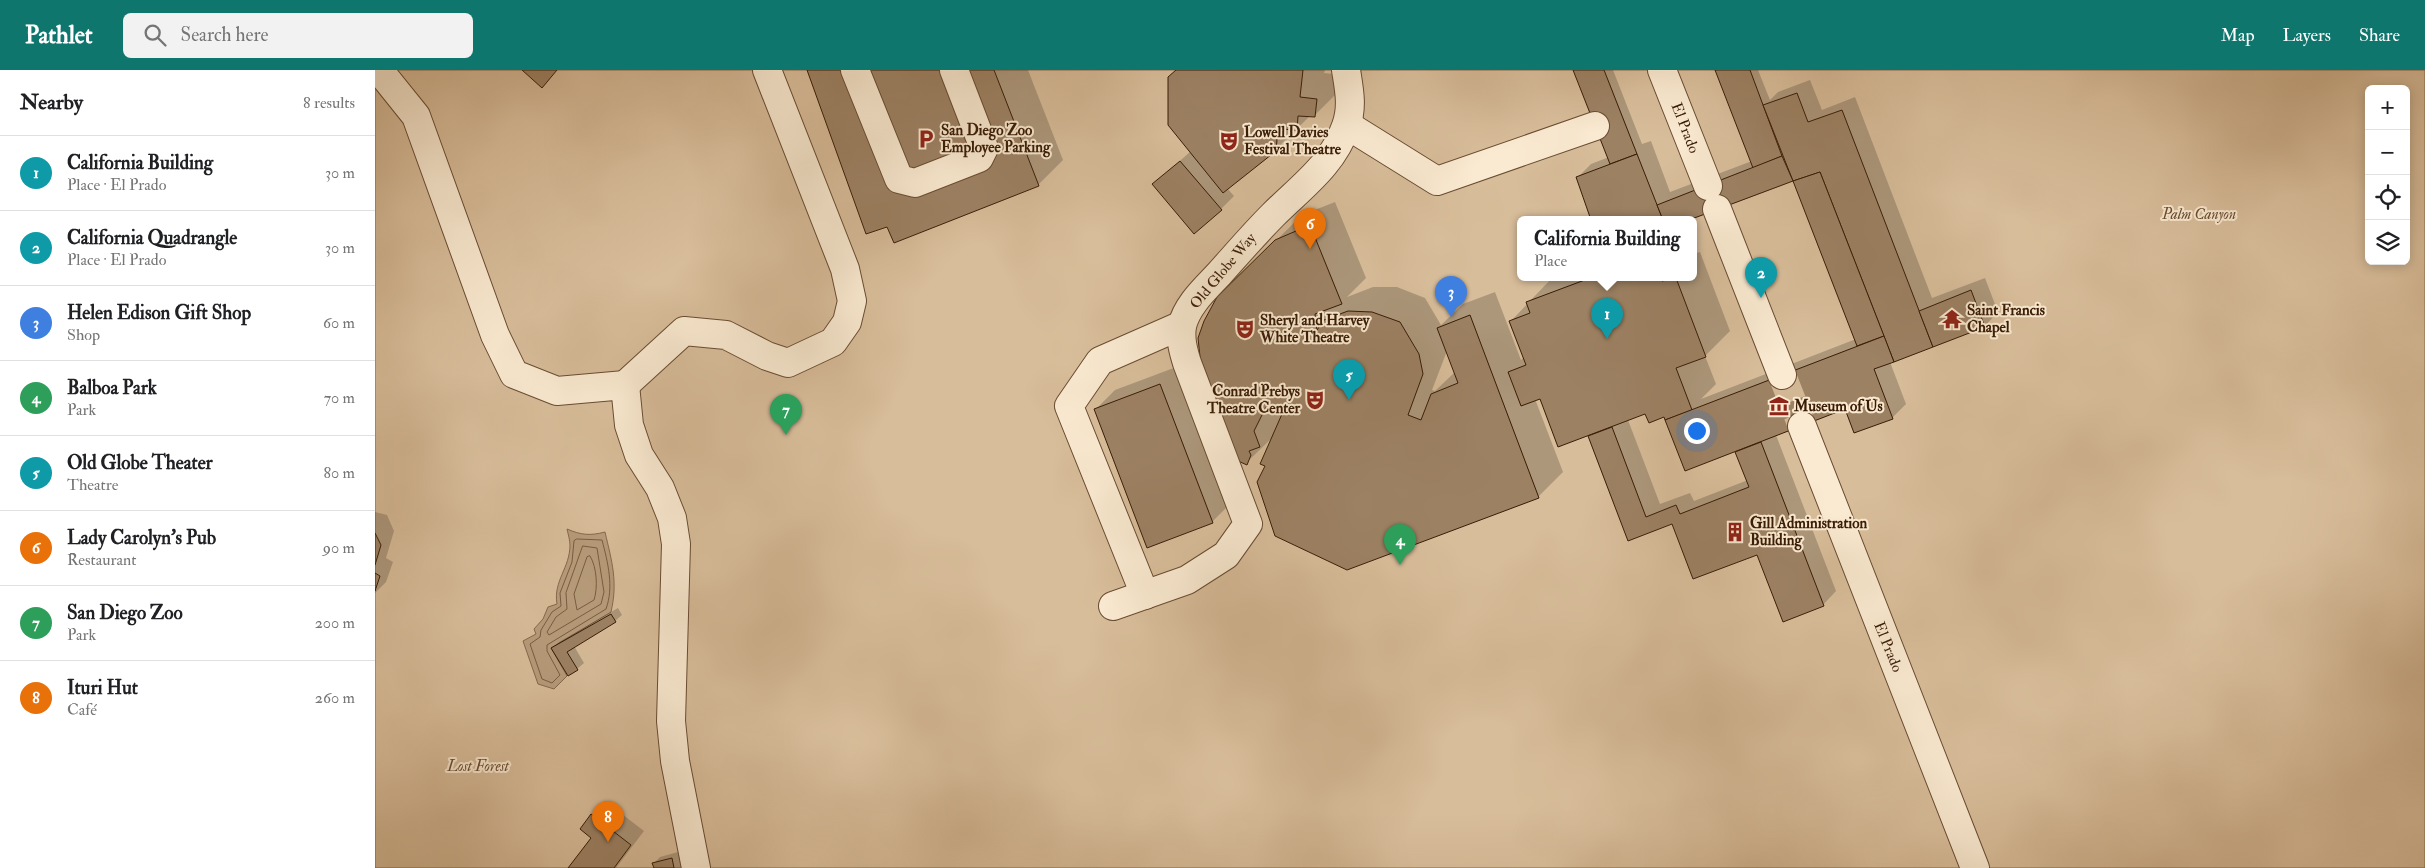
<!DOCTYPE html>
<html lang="en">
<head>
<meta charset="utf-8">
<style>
	body { margin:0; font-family:"IM FELL Double Pica",serif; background:#f2f2f2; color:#202124 }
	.controls { position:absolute; right:15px; top:15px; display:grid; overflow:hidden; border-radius:8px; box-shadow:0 2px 12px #0003 }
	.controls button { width:45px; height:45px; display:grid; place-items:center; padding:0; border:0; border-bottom:1px solid #e0e0e0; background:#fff; color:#202124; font:25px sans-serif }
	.you { position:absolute; left:1321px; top:360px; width:18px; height:18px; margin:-12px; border:4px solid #fff; border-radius:50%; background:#1a73e8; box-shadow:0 0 0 8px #1a73e833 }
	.badge { display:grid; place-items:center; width:32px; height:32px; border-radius:50%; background:#0f766e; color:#fff; font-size:16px; font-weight:700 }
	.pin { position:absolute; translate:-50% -41px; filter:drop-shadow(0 1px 2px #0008) }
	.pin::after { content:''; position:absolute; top:26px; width:18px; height:15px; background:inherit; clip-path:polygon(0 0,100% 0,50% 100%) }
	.popup { position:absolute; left:1142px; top:146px; width:180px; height:65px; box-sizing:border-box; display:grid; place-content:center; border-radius:8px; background:#fff; filter:drop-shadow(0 1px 4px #0005); font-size:16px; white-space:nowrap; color:#757577 }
	.popup b { font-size:19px; color:#202124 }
	.popup::after { content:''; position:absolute; left:50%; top:100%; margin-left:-10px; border:10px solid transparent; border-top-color:#fff }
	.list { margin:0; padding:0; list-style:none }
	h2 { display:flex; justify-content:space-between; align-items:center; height:65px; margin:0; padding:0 20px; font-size:21px }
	h2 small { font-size:16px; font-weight:400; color:#757577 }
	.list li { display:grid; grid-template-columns:32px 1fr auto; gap:15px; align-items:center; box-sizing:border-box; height:75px; padding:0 20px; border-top:1px solid #e0e0e0 }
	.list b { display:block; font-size:19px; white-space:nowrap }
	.list p { margin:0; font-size:16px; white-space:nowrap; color:#757577 }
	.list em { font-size:16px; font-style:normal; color:#757577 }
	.icon { flex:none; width:28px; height:28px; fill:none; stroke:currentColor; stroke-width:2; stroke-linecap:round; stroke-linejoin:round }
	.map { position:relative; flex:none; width:2050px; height:798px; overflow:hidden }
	header { display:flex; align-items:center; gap:30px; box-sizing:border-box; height:70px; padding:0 25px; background:#0f766e; color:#fff }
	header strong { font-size:24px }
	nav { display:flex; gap:28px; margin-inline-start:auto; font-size:18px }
	.search { width:350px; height:45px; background:#f2f2f2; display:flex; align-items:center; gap:12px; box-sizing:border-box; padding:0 18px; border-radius:8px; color:#757577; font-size:19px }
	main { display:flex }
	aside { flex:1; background:#fff }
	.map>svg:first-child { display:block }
</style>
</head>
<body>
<header>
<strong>Pathlet</strong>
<div class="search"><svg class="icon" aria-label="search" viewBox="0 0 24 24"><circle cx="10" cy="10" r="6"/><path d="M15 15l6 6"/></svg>Search here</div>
<nav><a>Map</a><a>Layers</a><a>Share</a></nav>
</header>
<main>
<aside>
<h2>Nearby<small>8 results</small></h2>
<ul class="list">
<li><span class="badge" style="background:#0f9aa8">1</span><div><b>California Building</b><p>Place · El Prado</p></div><em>30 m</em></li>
<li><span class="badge" style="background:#0f9aa8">2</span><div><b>California Quadrangle</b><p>Place · El Prado</p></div><em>30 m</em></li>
<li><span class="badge" style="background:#3f7fe0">3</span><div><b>Helen Edison Gift Shop</b><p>Shop</p></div><em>60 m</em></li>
<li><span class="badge" style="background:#2e9e5b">4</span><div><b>Balboa Park</b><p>Park</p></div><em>70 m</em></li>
<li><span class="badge" style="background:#0f9aa8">5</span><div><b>Old Globe Theater</b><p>Theatre</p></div><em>80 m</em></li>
<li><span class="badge" style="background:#e8710a">6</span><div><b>Lady Carolyn’s Pub</b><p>Restaurant</p></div><em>90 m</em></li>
<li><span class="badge" style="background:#2e9e5b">7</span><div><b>San Diego Zoo</b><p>Park</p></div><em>200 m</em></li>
<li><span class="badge" style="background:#e8710a">8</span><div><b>Ituri Hut</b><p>Café</p></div><em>260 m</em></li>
</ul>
</aside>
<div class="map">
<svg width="2050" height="798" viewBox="0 0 2050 798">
	<rect width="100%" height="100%" fill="#f8deb8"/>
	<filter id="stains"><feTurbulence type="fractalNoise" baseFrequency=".004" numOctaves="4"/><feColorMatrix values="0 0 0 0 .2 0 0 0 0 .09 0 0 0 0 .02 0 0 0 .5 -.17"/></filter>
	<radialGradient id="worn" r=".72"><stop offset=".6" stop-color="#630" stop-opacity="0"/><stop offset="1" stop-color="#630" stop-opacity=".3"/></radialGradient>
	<path fill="#d8bd9a" stroke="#886c50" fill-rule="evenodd" d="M0 0H2050V798H0ZM1994 19H2031V191H1994ZM1146 150H1318V208H1146Z"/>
	<path fill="#b79c7b" stroke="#85694c" d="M192 459C206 465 215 466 230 462 237 492 243 512 236 542L176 578 192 606 179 619 163 614 148 571 161 564 159 559 168 549 173 537 182 534C178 511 195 498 195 475 195 470 193 464 192 459Z"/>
	<g fill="#0003" fill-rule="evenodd">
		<polygon points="433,0 653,0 688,90 663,115"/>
		<polygon points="801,0 950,0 949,3 966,5 964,21 939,46 935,46 900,80 852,118 859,126 846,139 779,114 816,81"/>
		<path d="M1199 0H1238L1267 74 1276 71 1295 122 1377 91 1342 0H1383L1395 30 1403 22 1435 10 1447 40 1480 27 1557 228 1610 208 1623 242 1610 256 1515 292 1531 334 1517 348 1471 338 1401 365 1461 521 1448 535 1383 483 1298 452 1254 469 1215 366 1218 363 1165 327 1160 329 1188 402 1163 427 892 396 899 366 871 393 843 228 927 145 960 132 991 208 972 227 998 217H1022L1050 228 1066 255 1088 234 1120 222 1146 290 1149 287 1136 251 1177 208H1318V184L1325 182 1355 261 1330 286 1341 314 1326 329 1481 269 1419 110 1311 150H1218L1202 108 1216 94 1234 87ZM1072 281 1080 302 1060 321 1057 320ZM1271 343 1290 346 1361 380 1373 410 1319 431 1315 423 1285 434 1253 350Z"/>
		<polygon points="804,296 857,432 837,452 720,340 740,320"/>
		<polygon points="0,442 12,445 19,461 11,488 18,492 11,512 0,523"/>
		<polygon points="243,538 247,545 240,551 199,576 209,593 202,599 178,578 184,572"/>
		<polygon points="230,731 269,761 241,798 195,798 218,768 217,745"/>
		<polygon points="303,782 307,798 280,798 279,793 285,787"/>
	</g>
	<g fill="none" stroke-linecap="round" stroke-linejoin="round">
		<g stroke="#785c40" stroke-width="1">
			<path d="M202 469 227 470C233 493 239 517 231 539L172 575V581L185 605 177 613 167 609 155 574 165 567 166 560 177 542 186 536 185 523 197 492 199 471Z"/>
			<polygon points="208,476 222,478 229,522 226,534 174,565 172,562 181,547 192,539 191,523"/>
			<path d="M215 486C222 497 223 518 219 530L202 540 199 524 212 487Z"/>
		</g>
	</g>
	<g fill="#9c8163" stroke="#391c06">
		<polygon points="147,0 182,0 167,18"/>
		<polygon points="432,0 619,0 664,116 519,173 512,157 491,164"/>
		<polygon points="801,0 928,0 925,27 942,29 940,47 923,46 922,61 903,58 901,81 848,123 793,55 793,7"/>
		<polygon points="1198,0 1229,0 1262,84 1235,94"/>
		<polygon points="1340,0 1375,0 1407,86 1378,98"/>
		<polygon points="1422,23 1433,52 1467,40 1558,277 1519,292 1445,102 1418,111 1388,35"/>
		<polygon points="1262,84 1288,150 1216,150 1201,107"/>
		<polygon points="1407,86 1418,111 1314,150 1288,150 1282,135"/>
		<polygon points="805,91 847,140 819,164 777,114"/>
		<polygon points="1445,102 1509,266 1482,276 1418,111"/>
		<polygon points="935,155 967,234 940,244 942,260 949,250 973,241 997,242 1025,252 1044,284 1048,304 1033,345 1046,350 1056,324 1083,313 1062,258 1095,245 1164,428 972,500 900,466 882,412 890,396 885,394 907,344 891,337 879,361 885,377 874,381 876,385 872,395 863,391 825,287 823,268 829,251 842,227 900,170"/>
		<polygon points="1215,208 1286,208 1287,211 1301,208 1331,287 1301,298 1317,340 1290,350 1289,347 1274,353 1270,344 1183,377 1165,329 1146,336 1133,302 1151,295 1134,251 1155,243 1151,232"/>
		<polygon points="1596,220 1610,257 1558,277 1544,241"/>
		<polygon points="1509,266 1519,292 1499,299 1518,349 1479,363 1470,339 1310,401 1290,350"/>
		<polygon points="785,314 838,453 772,478 719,339"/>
		<polygon points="1237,357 1271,447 1301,435 1305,444 1374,417 1360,382 1386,372 1449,536 1408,552 1382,485 1318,509 1297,454 1253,471 1213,366"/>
		<polygon points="0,463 6,475 0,495"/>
		<polygon points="0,503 5,506 0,521"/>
		<polygon points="236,544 241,552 192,582 203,600 193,606 176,578"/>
		<polygon points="216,744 256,775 239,798 193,798 216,768 205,759"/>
		<polygon points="297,788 299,798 279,798 277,793"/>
	</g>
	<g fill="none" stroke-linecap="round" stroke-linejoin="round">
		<polyline stroke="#d2b794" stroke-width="28" stroke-dasharray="28 14" stroke-linecap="butt" points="1407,305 1427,356"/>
		<defs>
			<g id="minor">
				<polyline points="4,0 41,46 120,265 139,304 182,321 250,315 254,355 264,385 285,418 297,448 301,474 296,651 300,691 321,798"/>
				<polyline points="480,0 524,109 540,113 604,88 609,78 579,0"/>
				<polyline points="1287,0 1333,116"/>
				<polyline points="972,55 1062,111 1220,56"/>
				<polyline points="1342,139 1407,305"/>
				<polyline points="250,315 309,261 351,265 392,286 413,293 458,272 472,252 477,231 470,199 392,0"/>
				<polyline points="1427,356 1600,798"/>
				<polyline points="770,525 694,336 725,291 807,255"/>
				<path d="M738 536 812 510 851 485 873 454 812 293C808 280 805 269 807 256 812 235 830 219 844 204 862 184 879 164 898 145 926 117 958 95 971 56 978 37 974 19 971 0"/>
			</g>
		</defs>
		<use href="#minor" stroke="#694c32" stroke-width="30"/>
		<use href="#minor" stroke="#faead1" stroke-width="28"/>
	</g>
	<defs>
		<symbol id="parking-bare" viewBox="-9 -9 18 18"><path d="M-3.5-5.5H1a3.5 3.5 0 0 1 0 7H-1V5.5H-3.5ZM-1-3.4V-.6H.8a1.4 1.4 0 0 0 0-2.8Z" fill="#8f2418" stroke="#faead1" stroke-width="2.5" paint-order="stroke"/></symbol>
		<symbol id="theatre-bare" viewBox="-9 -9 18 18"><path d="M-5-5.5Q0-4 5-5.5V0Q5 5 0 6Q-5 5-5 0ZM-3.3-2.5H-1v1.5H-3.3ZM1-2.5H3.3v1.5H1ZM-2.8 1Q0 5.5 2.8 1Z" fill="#8f2418" stroke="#faead1" stroke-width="2.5" paint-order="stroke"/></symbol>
		<symbol id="temple-bare" viewBox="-9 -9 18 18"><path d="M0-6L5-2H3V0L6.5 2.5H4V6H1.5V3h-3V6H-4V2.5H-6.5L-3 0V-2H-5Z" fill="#8f2418" stroke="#faead1" stroke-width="2.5" paint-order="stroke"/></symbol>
		<symbol id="museum-bare" viewBox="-9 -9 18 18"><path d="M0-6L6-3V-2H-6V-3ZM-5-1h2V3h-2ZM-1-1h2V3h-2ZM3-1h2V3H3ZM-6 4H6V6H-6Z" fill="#8f2418" stroke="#faead1" stroke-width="2.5" paint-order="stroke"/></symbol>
		<symbol id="building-bare" viewBox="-9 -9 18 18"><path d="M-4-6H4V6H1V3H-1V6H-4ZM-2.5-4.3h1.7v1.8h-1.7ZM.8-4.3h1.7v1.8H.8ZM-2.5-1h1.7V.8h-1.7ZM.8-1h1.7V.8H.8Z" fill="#8f2418" stroke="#faead1" stroke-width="2.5" paint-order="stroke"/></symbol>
	</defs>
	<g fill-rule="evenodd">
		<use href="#parking-bare" x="537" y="55" width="28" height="28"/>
		<use href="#theatre-bare" x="840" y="57" width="28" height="28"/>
		<use href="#temple-bare" x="1563" y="235" width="28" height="28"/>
		<use href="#theatre-bare" x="856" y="245" width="28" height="28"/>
		<use href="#theatre-bare" x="926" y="316" width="28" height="28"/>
		<use href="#museum-bare" x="1390" y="322" width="28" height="28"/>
		<use href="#building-bare" x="1346" y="448" width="28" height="28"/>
	</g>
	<g text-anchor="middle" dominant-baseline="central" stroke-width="4" stroke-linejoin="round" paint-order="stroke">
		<g font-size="15" fill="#391c06" stroke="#faead1">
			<text transform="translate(1310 58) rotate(69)">El Prado</text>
			<text transform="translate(848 201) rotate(-50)">Old Globe Way</text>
			<text transform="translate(1513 577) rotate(68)">El Prado</text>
		</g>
		<g font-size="15" font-weight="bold" fill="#391c06" stroke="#faead1" text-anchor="start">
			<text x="566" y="60">San Diego Zoo<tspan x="566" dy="17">Employee Parking</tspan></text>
			<text x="869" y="62">Lowell Davies<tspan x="869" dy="17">Festival Theatre</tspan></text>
			<text x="1592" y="240">Saint Francis<tspan x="1592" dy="17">Chapel</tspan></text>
			<text x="885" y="250">Sheryl and Harvey<tspan x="885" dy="17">White Theatre</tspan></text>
			<text x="925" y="321" text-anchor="end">Conrad Prebys<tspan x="925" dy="17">Theatre Center</tspan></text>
			<text x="1419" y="336">Museum of Us</text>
			<text x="1375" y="453">Gill Administration<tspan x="1375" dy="17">Building</tspan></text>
		</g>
		<g font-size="15" font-style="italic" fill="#694c32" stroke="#faead1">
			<text x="1824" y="144">Palm Canyon</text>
			<text x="103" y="696">Lost Forest</text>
		</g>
	</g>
	<rect width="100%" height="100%" filter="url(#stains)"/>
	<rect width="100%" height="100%" fill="url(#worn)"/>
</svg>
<div class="controls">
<button>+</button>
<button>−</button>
<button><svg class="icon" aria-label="locate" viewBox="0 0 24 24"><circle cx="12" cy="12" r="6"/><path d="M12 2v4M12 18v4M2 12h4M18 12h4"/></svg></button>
<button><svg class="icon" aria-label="layers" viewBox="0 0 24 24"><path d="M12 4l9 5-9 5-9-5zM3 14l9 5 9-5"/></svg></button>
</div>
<div class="you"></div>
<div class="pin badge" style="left:1232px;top:269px;background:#0f9aa8">1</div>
<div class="popup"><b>California Building</b>Place</div>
<div class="pin badge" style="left:1386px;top:228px;background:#0f9aa8">2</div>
<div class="pin badge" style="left:1076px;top:247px;background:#3f7fe0">3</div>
<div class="pin badge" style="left:1025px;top:495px;background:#2e9e5b">4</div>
<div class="pin badge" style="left:974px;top:330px;background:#0f9aa8">5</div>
<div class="pin badge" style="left:935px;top:179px;background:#e8710a">6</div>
<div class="pin badge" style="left:411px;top:365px;background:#2e9e5b">7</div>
<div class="pin badge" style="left:233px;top:772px;background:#e8710a">8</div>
</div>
</main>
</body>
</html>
